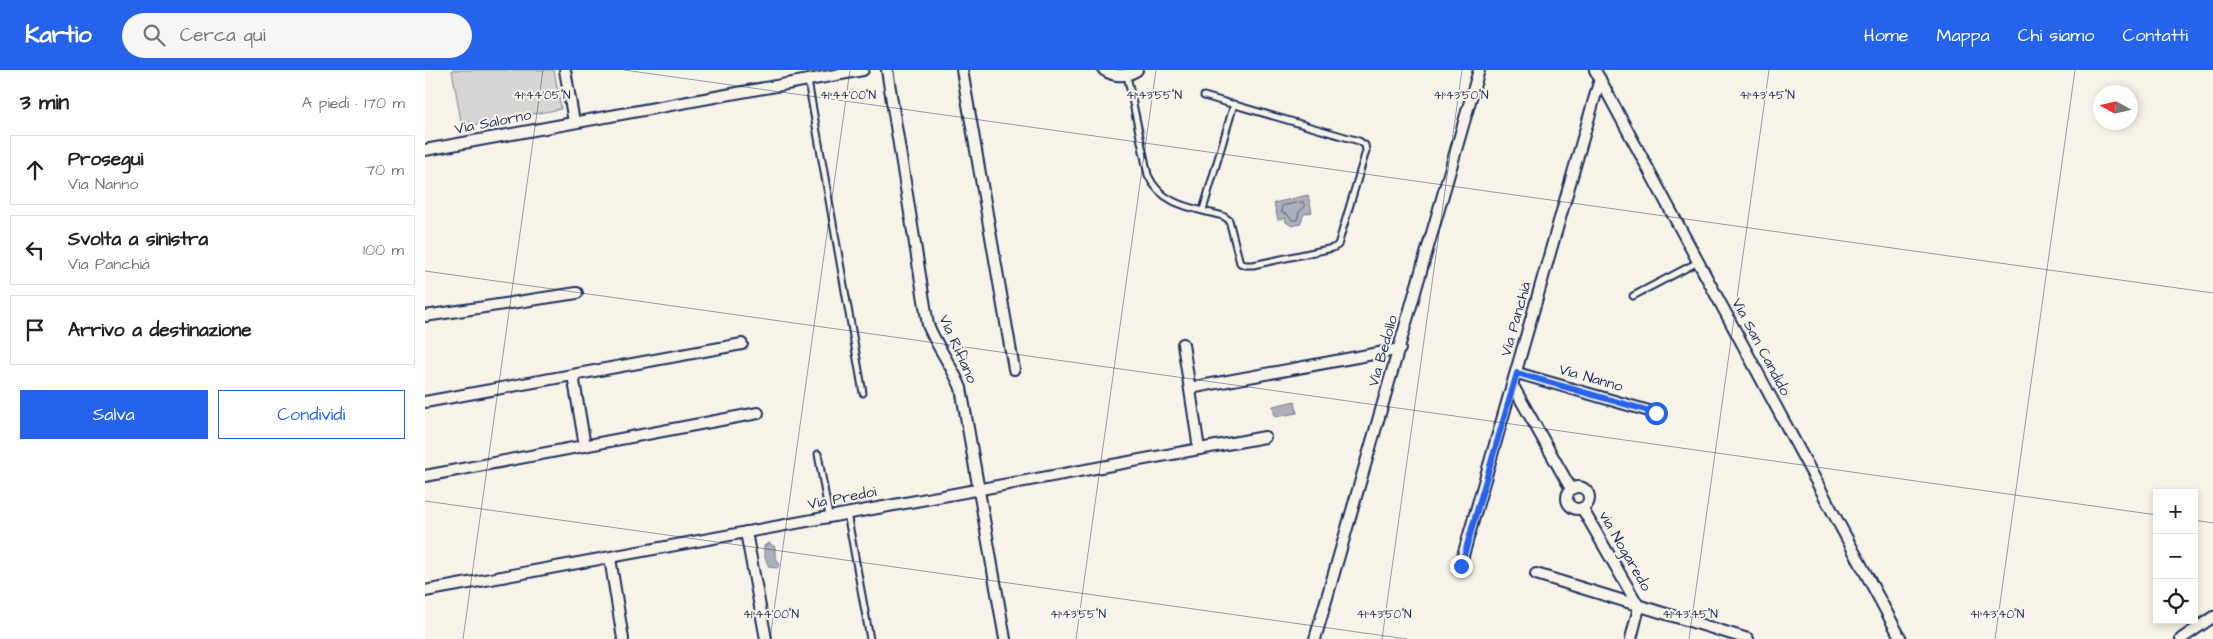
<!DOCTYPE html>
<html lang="it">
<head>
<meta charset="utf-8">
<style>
	body { margin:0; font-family:"Architects Daughter",sans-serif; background:#f6f6f6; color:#222 }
	.controls { position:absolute; right:15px; bottom:15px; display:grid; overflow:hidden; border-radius:0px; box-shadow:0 2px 8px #0003 }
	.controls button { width:45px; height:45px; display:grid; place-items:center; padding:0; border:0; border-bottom:1px solid #e0e0e0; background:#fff; color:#222; font:25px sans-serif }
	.compass { position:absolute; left:1668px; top:15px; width:45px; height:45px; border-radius:50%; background:#fff; box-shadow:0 2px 8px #0003; rotate:278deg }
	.stop { position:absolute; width:15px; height:15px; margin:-11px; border:4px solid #2563eb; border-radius:50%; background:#fff }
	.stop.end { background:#2563eb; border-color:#fff; box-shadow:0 1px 5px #0008 }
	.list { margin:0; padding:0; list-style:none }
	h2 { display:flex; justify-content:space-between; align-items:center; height:65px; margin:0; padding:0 20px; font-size:21px }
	h2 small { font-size:16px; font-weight:400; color:#767676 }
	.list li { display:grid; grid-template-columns:32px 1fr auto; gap:15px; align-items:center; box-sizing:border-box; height:70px; margin:0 10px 10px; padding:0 10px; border:1px solid #e0e0e0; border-radius:0px }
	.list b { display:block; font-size:19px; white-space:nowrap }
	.list p { margin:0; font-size:16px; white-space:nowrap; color:#767676 }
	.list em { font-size:16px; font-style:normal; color:#767676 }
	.actions { display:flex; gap:10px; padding:15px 20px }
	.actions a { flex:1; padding:11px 0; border:1px solid #2563eb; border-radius:0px; text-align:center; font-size:18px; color:#2563eb }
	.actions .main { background:#2563eb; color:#fff }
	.icon { flex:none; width:28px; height:28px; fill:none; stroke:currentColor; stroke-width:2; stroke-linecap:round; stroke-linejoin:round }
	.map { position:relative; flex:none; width:1788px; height:569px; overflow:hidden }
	header { display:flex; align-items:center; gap:30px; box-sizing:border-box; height:70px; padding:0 25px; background:#2563eb; color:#fff }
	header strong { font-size:24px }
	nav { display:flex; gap:28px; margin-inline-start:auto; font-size:18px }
	.search { width:350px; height:45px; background:#f6f6f6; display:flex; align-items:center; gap:12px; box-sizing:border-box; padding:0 18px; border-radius:28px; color:#767676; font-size:19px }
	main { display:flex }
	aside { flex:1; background:#fff }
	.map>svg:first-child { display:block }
</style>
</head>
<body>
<header>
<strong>Kartio</strong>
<div class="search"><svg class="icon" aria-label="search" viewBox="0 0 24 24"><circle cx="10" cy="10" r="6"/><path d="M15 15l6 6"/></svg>Cerca qui</div>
<nav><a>Home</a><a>Mappa</a><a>Chi siamo</a><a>Contatti</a></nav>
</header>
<main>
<aside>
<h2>3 min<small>A piedi · 170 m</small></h2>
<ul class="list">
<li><svg class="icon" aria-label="ahead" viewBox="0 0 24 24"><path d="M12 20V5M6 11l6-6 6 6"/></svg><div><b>Prosegui</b><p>Via Nanno</p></div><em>70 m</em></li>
<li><svg class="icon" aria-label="left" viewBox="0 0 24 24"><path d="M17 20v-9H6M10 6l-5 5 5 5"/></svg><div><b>Svolta a sinistra</b><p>Via Panchià</p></div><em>100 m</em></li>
<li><svg class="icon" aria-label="arrive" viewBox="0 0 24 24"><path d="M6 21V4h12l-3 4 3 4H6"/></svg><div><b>Arrivo a destinazione</b></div></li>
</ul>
<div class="actions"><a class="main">Salva</a><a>Condividi</a></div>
</aside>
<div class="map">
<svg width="1788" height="569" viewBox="0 0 1788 569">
	<rect width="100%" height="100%" fill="#f7f3e8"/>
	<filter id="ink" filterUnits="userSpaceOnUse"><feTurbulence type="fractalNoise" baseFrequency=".02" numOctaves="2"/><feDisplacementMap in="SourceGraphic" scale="10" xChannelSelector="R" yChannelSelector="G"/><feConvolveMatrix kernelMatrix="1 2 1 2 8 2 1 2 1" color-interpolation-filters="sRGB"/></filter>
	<g filter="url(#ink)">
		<polygon fill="#d7d6d4" stroke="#798299" points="27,0 129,0 136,39 37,57"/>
		<g fill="#acb0b9" stroke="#727c95">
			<polygon points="883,125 887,142 879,144 875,154 867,156 861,152 860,148 853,150 849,133"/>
			<polygon points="870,331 872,343 850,347 848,336"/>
			<polygon points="344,473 350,477 350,485 355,495 352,498 344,497 339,485 339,476"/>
		</g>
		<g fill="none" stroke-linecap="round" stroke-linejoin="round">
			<polygon stroke="#556382" stroke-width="1" points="878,132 880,137 874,142 872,150 867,150 863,145 856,142 857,136"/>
			<defs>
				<g id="service">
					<path d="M702 5 723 105C737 136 768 138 798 146L804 150 815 193 820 195H828L908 178 913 175 941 81 940 75 934 71 779 26"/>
					<polyline points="383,11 438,323"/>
					<polyline points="778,140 809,34"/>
					<polyline points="1208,226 1273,192"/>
					<polyline points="393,384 404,446"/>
					<polyline points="422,443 445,569"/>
				</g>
				<g id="minor">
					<polyline points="140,0 149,52"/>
					<path d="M462 0 503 255C512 277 527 296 536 318L580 569"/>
					<polyline points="537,0 589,299"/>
					<path d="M679 0C690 7 701 7 712 0"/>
					<polyline points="1170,0 1476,569"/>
					<polyline points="0,80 438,0"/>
					<polyline points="0,246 152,223"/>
					<polyline points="758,274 774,379"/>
					<polyline points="1092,303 1231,343"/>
					<polyline points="148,305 160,376"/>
					<polyline points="1088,316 1146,419"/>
					<polyline points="765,318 975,279"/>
					<polyline points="0,332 317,274"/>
					<polyline points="0,406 333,343"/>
					<circle cx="1153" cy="428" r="11"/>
					<polyline points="1157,438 1214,537 1206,569"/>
					<polyline points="321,462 341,569"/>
					<polyline points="185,488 198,569"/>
					<polyline points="1035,496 1175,9"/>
					<polyline points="1111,504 1323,569"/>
					<polyline points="0,521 840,367"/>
					<polyline points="890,569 1054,0"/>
					<polyline points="1756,569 1788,547"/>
				</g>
			</defs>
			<use href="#service" stroke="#1b2f5e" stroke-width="9"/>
			<use href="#minor" stroke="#1b2f5e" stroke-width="14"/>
			<use href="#service" stroke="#f7f3e8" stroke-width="5"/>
			<use href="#minor" stroke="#f7f3e8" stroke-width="10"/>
		</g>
	</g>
	<g fill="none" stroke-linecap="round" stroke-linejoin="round" filter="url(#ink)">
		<polyline stroke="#2563eb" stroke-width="6" points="1036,496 1092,303 1231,343"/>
	</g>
	<path fill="none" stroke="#1b2f5e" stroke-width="1" stroke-opacity="0.45" d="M199 0 1788 223M0 201 1732 445M0 431 982 569M1769 450 1788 453M38 569 118 0M345 569 425 0M651 569 731 0M957 569 1037 0M1264 569 1344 0M1570 569 1650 0"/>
	<g text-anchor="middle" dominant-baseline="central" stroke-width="4" stroke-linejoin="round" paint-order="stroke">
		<g font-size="15" fill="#1b2f5e" stroke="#f7f3e8">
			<text transform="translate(68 52) rotate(-11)">Via Salorno</text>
			<text transform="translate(1091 249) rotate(-74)">Via Panchià</text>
			<text transform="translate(1336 277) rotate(62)">Via San Candido</text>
			<text transform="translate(533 279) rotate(66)">Via Rifiano</text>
			<text transform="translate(958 281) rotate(-74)">Via Bedollo</text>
			<text transform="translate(1166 308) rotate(16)">Via Nanno</text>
			<text transform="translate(417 428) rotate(-11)">Via Predoi</text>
			<text transform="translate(1200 481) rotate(60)">via Nogaredo</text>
		</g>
	</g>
	<g font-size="12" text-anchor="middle" fill="#1b2f5e" stroke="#f7f3e8" stroke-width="4" stroke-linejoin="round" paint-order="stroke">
		<text x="117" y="29">41°44'05"N</text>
		<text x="423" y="29">41°44'00"N</text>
		<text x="729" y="29">41°43'55"N</text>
		<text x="1036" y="29">41°43'50"N</text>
		<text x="1342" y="29">41°43'45"N</text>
		<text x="346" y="548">41°44'00"N</text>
		<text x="653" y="548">41°43'55"N</text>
		<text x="959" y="548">41°43'50"N</text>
		<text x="1265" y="548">41°43'45"N</text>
		<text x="1572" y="548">41°43'40"N</text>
	</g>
</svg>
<div class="controls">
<button>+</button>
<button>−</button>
<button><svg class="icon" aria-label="locate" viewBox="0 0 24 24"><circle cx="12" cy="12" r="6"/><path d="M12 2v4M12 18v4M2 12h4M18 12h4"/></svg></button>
</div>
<svg class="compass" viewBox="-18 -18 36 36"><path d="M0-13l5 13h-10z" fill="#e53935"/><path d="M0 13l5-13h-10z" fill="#767676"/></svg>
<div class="stop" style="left:1231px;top:343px"></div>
<div class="stop end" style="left:1036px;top:496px"></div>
</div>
</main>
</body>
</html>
